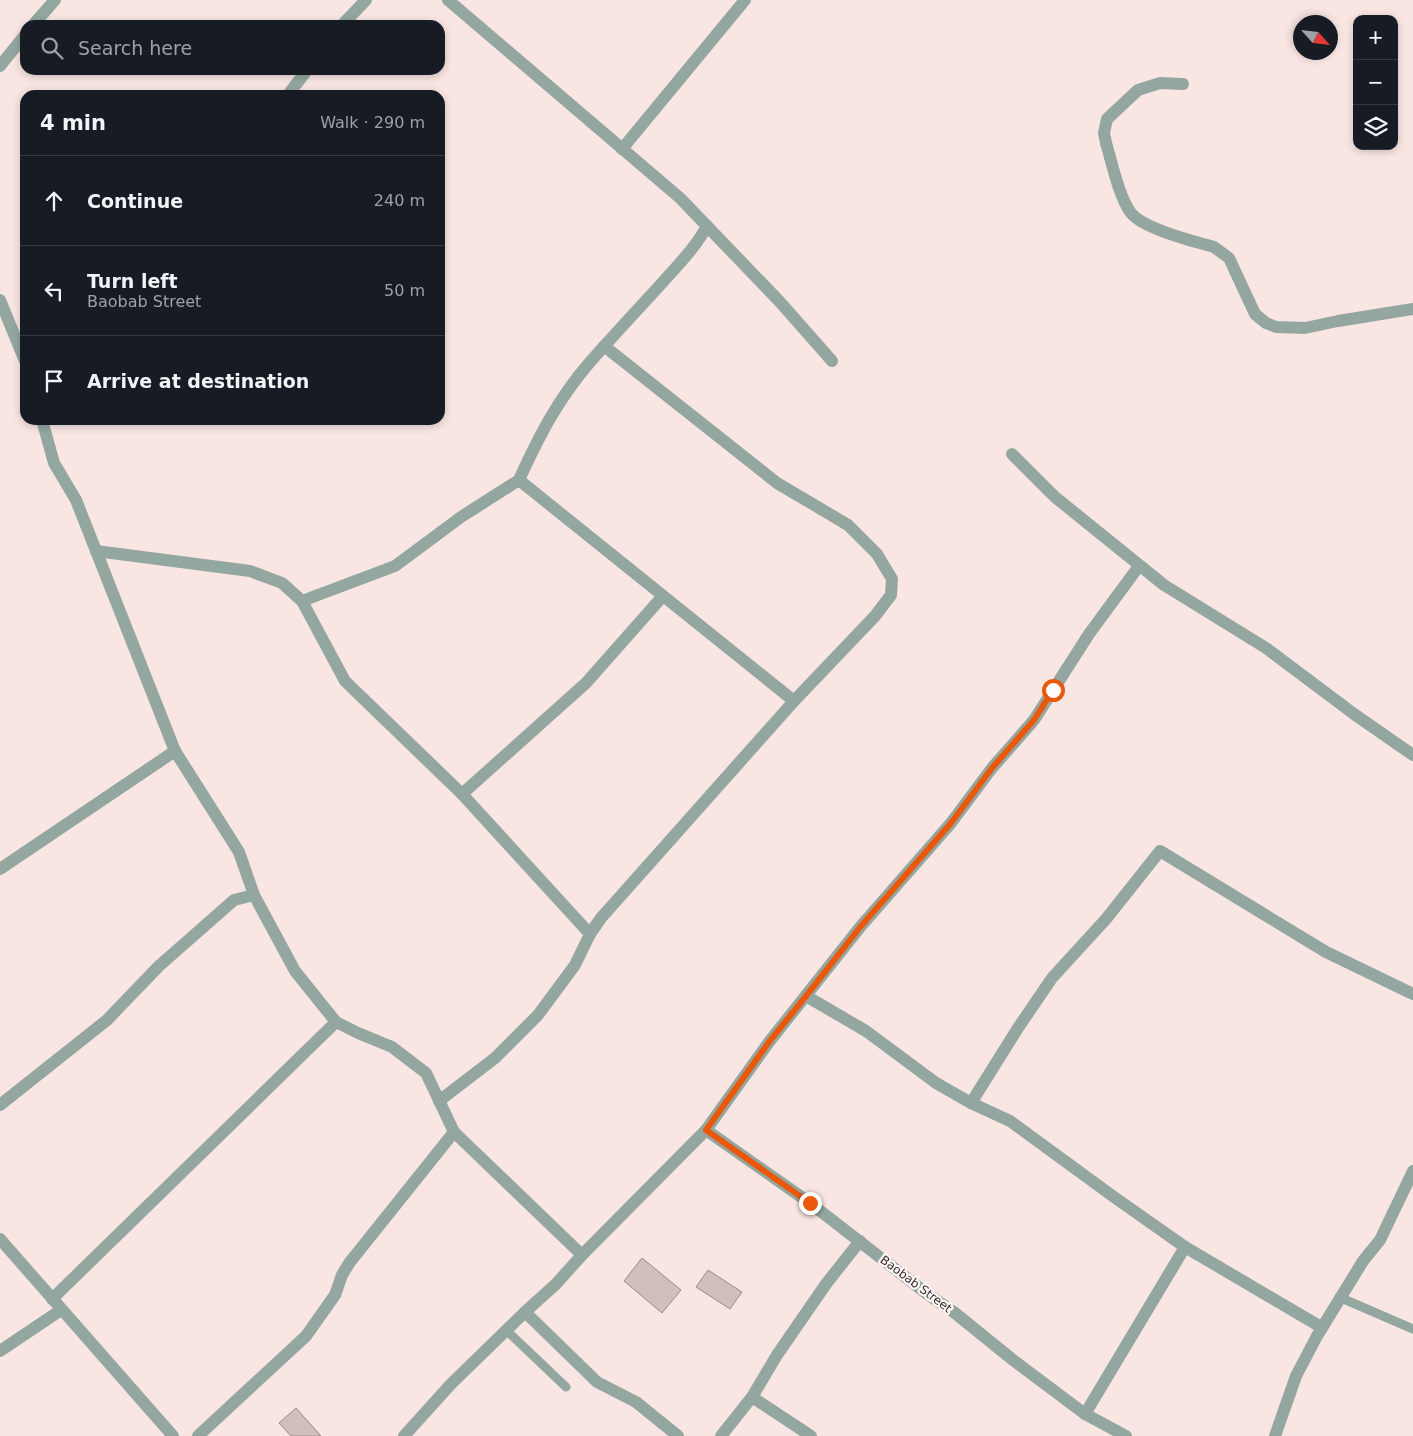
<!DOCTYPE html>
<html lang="en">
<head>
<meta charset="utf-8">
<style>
	body { margin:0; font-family:"DejaVu Sans",sans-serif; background:#20242c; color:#f1f3f6 }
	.controls { position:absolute; right:15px; top:15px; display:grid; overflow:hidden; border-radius:10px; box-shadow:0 2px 8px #0003 }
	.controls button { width:45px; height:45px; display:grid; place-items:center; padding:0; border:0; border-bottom:1px solid #363941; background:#171b24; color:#f1f3f6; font:25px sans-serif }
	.compass { position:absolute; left:1293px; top:15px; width:45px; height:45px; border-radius:50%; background:#171b24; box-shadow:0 2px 8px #0003; rotate:117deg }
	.stop { position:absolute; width:15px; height:15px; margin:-11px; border:4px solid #ea580c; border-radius:50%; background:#fff }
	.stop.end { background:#ea580c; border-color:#fff; box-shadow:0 1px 5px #0008 }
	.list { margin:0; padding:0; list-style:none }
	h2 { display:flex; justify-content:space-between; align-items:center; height:65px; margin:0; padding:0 20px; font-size:21px }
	h2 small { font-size:16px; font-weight:400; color:#9ea1a6 }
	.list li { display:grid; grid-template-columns:32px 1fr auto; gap:15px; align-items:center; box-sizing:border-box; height:90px; padding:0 20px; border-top:1px solid #363941 }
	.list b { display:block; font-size:19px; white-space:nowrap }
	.list p { margin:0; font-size:16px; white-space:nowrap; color:#9ea1a6 }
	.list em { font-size:16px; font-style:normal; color:#9ea1a6 }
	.icon { flex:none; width:28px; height:28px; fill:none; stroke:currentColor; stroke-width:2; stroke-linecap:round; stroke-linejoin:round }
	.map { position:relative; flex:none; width:1413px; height:1436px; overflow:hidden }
	.search { position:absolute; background:#171b24; box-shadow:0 2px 8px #0003; left:20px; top:20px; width:425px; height:55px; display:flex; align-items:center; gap:12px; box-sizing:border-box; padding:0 18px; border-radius:15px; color:#9ea1a6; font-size:19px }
	.panel { position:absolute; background:#171b24; box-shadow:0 2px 8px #0003; left:20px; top:90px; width:425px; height:335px; border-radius:15px }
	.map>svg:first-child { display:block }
</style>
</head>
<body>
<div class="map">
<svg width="1413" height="1436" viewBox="0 0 1413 1436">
	<rect width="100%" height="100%" fill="#f9e6e3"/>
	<g fill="#d1bfbc" stroke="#9b8a87">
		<polygon points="642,1258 681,1290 662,1313 624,1281"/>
		<polygon points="708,1270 742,1292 730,1309 696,1287"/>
		<polygon points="296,1408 321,1436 291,1436 279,1423"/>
	</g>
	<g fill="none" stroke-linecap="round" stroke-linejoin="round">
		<g stroke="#93a7a0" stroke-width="9">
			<polyline points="1339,1297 1413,1329"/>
			<polyline points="506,1330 566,1387"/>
		</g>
		<g stroke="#93a7a0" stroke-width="12">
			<polyline points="448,0 680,198 780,302 832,361"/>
			<polyline points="33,25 55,0"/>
			<polyline points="342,25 366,0"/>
			<polyline points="0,66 25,35"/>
			<path d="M1183 84 1160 83 1138 90 1107 119 1104 133 1106 143C1112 163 1119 197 1131 213 1144 229 1193 241 1214 247L1229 258 1255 314 1266 323 1276 327 1305 328 1338 321 1413 309"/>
			<polyline points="288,95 307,70"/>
			<polyline points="622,149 745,0"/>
			<polyline points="0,300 25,361"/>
			<polyline points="42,420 54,463 76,500 175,751"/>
			<polyline points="1012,454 1055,497 1164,585 1266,648 1354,714 1413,755"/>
			<path d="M519 480C539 436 558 399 590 362 613 336 638 309 662 283 678 265 696 247 707 226"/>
			<polyline points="96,551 250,571 282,583 302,601 345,681 462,794 590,934"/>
			<polyline points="302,601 395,566 461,517 519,480 794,701"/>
			<polyline points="462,794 586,683 662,597"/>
			<polyline points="0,869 175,751 239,852 254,895 295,971 336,1022 358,1033 392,1047 426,1073 454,1132 582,1255"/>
			<polyline points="806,996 866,1031 936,1083 971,1103 1010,1121 1114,1197 1185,1247 1321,1327"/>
			<polyline points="439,1101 495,1058 538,1015 575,965 590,934 601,918 794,701 875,616 891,595 892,579 877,554 848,525 777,483 604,346"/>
			<polyline points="971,1103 1018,1028 1052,978 1106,919 1160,851 1326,952 1413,994"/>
			<polyline points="0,1105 107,1020 159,966 234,900 254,895"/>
			<polyline points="706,1130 810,1203 926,1293 955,1313 1013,1360 1085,1414 1126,1436"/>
			<polyline points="0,1239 173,1436"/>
			<polyline points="52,1299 336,1022"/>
			<polyline points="525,1312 597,1382 636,1402 678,1436"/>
			<polyline points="0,1351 61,1310"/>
			<polyline points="752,1397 811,1436"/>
			<polyline points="1085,1414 1185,1247"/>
			<polyline points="198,1436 306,1336 335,1295 342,1275 350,1262 454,1132"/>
			<polyline points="404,1436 451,1384 525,1312 556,1284 582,1255 706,1130 769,1042 861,926 951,823 992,768 1034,720 1089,634 1139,566"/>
			<polyline points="721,1436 752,1397 777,1355 826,1284 860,1241"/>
			<polyline points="1275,1436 1296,1376 1317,1336 1363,1261 1380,1240 1413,1171"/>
		</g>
	</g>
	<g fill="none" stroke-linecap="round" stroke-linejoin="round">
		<polyline stroke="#ea580c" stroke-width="6" points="810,1203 706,1130 769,1042 806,996 861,926 951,823 992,768 1034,720 1053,690"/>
	</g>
	<g text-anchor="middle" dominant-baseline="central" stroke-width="4.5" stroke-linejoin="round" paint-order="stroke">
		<g font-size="12" fill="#342d2b" stroke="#fef6f5">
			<text transform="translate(916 1284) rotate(37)">Baobab Street</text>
		</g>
	</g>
</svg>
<div class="controls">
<button>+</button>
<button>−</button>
<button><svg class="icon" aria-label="layers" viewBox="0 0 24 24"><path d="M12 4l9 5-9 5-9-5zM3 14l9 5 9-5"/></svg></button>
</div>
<svg class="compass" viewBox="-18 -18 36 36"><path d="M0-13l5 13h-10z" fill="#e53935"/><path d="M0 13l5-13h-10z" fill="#9ea1a6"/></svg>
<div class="stop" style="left:1053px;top:690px"></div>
<div class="stop end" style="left:810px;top:1203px"></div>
<div class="search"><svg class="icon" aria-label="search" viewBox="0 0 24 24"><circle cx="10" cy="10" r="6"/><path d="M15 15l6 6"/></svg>Search here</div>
<section class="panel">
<h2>4 min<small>Walk · 290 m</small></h2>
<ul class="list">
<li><svg class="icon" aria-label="ahead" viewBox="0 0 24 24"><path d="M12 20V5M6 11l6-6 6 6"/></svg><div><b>Continue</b></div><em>240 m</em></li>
<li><svg class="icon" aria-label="left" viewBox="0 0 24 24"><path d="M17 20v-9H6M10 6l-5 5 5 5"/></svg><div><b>Turn left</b><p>Baobab Street</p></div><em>50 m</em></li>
<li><svg class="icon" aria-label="arrive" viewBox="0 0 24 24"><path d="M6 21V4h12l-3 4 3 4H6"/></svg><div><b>Arrive at destination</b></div></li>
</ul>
</section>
</div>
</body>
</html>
